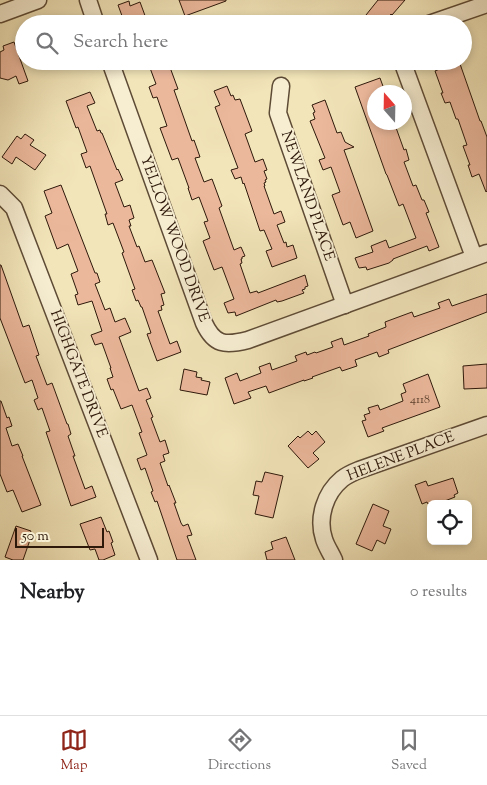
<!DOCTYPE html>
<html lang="en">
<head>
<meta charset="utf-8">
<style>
	body { margin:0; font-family:"Sorts Mill Goudy",serif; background:#f6f6f6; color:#202124 }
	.controls { position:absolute; right:15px; bottom:15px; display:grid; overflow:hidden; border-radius:8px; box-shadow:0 2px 8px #0003 }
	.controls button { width:45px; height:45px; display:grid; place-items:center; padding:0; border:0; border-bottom:1px solid #e0e0e0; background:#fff; color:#202124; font:25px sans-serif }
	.compass { position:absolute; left:367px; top:85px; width:45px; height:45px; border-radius:50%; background:#fff; box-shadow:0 2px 8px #0003; rotate:340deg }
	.scale { position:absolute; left:15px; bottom:12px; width:89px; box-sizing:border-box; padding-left:5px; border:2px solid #2d180a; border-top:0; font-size:14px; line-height:18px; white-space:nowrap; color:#2d180a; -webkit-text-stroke:4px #f7eed2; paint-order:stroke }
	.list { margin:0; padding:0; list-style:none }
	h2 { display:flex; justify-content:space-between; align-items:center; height:65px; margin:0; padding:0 20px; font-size:21px }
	h2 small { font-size:16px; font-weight:400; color:#757577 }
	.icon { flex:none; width:28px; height:28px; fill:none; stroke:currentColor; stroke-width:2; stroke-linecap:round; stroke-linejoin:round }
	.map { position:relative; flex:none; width:487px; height:560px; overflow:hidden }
	.search { position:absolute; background:#fff; box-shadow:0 2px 8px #0003; left:15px; right:15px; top:15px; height:55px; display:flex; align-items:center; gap:12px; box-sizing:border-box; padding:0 18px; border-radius:28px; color:#757577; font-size:19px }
	.sheet { height:155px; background:#fff }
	nav { display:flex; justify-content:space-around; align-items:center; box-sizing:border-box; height:70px; border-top:1px solid #e0e0e0; background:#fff; font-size:14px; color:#757577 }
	nav a { display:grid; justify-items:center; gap:2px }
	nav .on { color:#8f2418 }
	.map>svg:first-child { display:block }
</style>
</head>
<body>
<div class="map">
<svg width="487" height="560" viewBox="0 0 487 560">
	<rect width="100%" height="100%" fill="#f2e5b9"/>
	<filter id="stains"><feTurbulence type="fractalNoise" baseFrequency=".004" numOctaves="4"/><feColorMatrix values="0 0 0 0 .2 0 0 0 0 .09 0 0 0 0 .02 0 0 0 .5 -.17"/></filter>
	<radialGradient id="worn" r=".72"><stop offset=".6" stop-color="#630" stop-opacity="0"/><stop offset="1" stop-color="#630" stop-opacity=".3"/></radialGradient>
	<g fill="#ecb89c" stroke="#2d180a">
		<polygon points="179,0 226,0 226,1 185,16"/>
		<polygon points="378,0 405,0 392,15 391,14 383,24 377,24 366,15"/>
		<polygon points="129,1 130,6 140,2 147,21 140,24 125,24 118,5"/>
		<polygon points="14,42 28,81 19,84 16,76 8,80 0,78 0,52 4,50 3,46"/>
		<polygon points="439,61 459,61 480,121 481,121 487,137 487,191 486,192 479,174 472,177 468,165 470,165 463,146 467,145 458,119 456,119 450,102 445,103 441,93 443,93 435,71 442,68"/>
		<polygon points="168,62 178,89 174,90 192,141 194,140 200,157 195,158 204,182 212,179 222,206 219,208 234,250 241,247 245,256 242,257 242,259 241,259 242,263 240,264 250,293 257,291 258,293 305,275 308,286 305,287 305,289 302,290 304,293 282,301 277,302 276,300 236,316 235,312 228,313 224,303 234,299 222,267 214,270 203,241 210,238 204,222 208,221 199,197 192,200 188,188 189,188 178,158 172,160 160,128 167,126 157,97 153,98 149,87 156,84 150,68"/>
		<polygon points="380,78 384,89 374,92 374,122 394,122 404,150 406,149 409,160 404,162 413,186 416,185 422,200 424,200 429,212 426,213 439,247 429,251 427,246 393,259 393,260 389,263 367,270 366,267 359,268 355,258 373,252 371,246 386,240 389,248 416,238 403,204 399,206 387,175 386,174 355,87"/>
		<polygon points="227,86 231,96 233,95 235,100 240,99 252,131 245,134 255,162 263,159 267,170 264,171 267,179 265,180 266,182 264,183 265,186 264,186 274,214 281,211 285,222 277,225 284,243 286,242 287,247 293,245 297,258 272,267 266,251 272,249 264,230 260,231 244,183 243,184 241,177 235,179 231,170 238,168 215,107 220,105 214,91"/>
		<polygon points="90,92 95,103 87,106 97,131 100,130 101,133 102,133 117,170 118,169 123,180 115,183 124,207 130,205 134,218 129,220 131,226 129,226 137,247 139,246 145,262 152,260 165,293 161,294 164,305 161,306 162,310 158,311 170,344 177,341 181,352 157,361 147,334 151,333 142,307 141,307 138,300 136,301 132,290 135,289 122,253 124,252 113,223 108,225 105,214 107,214 90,166 86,168 81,154 87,152 78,127 76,128 66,101"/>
		<polygon points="325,100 337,133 341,132 345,142 354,147 344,150 373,231 356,238 350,222 343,225 332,195 340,192 331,167 323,170 319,160 325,158 310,121 315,119 313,113 315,112 312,105"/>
		<polygon points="25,134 34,140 30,145 46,155 35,170 16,157 12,164 2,157 17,136 21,139"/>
		<polygon points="61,185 95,273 97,273 100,282 95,284 105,310 110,308 115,322 125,318 131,332 119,337 139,391 147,388 151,398 146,400 153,417 151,418 160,442 165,440 169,453 163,455 165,461 160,463 168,486 169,485 176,503 174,503 181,523 183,526 188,524 192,535 187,536 196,560 177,560 157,501 155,502 151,492 153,491 145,468 141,470 137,459 147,455 139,433 142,432 132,405 121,409 113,389 111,390 107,379 113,377 110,368 111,368 102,343 95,345 91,335 102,331 92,301 78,305 75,295 78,294 71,274 78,271 68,244 57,249 45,216 52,213 44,191"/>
		<polygon points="0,265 1,265 23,327 29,325 39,355 36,356 47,385 52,383 67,424 68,424 71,434 68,436 75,456 73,456 85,489 92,486 96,497 71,506 46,432 50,431 42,408 38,410 34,400 38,398 32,380 25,383 0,318"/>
		<polygon points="487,294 487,312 388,350 389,353 379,357 377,352 355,360 357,366 342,371 340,367 312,377 313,378 304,381 304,380 269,393 266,386 248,392 251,398 234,404 225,378 237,373 240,381 261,373 259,367 270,363 272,370 297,361 295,356 306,352 307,355 315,352 316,353 333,347 331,342 342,338 344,345 369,336 368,334 386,327 385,322 412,312 414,317 440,308 438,303 449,299 452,306"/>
		<polygon points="487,364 487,388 464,389 463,366"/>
		<polygon points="184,369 197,372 196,377 202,378 201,380 210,382 207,395 180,390"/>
		<polygon points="428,374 440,407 382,428 384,431 368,437 362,421 366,420 364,415 370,413 368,408 378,405 380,410 403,401 401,394 406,392 403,384"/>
		<polygon points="0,401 1,401 7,418 9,417 12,426 6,428 12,446 18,444 23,456 22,456 41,505 22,512 13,490 7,492 0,474"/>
		<polygon points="308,431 312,435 316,431 325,442 313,453 319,459 308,468 288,446 298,436 300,438"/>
		<polygon points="265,472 283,476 273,518 255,514 259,496 253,495 256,481 262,482"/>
		<polygon points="453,478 458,493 454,495 455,497 437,504 428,504 427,502 422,504 415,485 426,481 428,486"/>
		<polygon points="373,504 389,511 383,526 391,529 385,544 377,540 372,551 356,544"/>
		<polygon points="101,517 107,532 109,531 113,542 111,543 115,555 103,560 99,560 95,549 90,550 80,524"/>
		<polygon points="16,526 31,531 29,536 31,537 23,560 13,560 5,557"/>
		<polygon points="286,537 295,560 267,560 265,552 273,549 271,542"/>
	</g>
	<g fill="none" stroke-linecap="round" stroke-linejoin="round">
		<defs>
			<g id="minor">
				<polyline points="88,0 96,24"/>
				<polyline points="0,14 38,0"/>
				<polyline points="429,24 487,4"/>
				<path d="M110 61 204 323C214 345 225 346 248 340L487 253"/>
				<polyline points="402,61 474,257"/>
				<polyline points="281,86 278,113 345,305"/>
				<polyline points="0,194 14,208 149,560"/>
				<path d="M334 560C331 553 326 546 324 539 317 518 325 493 342 479 347 475 354 472 359 470L487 425"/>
			</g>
		</defs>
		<use href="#minor" stroke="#5e4b36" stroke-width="19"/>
		<use href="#minor" stroke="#f7eed2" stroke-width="16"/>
	</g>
	<g text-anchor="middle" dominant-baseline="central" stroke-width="4" stroke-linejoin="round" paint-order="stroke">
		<g font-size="12" fill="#5d402e">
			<text x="420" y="400">4118</text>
		</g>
		<g font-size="15" fill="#2d180a" stroke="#f7eed2">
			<text transform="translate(307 196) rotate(71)">NEWLAND PLACE</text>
			<text transform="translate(174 239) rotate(70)">YELLOW WOOD DRIVE</text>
			<text transform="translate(78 374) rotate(69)">HIGHGATE DRIVE</text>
			<text transform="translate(401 457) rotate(-21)">HELENE PLACE</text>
		</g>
	</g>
	<rect width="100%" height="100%" filter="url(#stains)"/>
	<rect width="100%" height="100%" fill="url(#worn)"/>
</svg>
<div class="controls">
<button><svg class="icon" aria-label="locate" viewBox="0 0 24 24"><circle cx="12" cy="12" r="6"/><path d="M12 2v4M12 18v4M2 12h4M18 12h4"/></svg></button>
</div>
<svg class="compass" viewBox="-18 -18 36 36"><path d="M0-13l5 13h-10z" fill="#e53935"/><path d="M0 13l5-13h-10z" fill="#757577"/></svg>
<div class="scale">50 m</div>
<div class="search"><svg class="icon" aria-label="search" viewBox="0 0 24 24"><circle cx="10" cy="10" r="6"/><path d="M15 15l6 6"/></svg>Search here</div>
</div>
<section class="sheet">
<h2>Nearby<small>0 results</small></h2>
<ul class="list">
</ul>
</section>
<nav>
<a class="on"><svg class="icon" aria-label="map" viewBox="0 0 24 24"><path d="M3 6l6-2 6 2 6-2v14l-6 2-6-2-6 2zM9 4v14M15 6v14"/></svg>Map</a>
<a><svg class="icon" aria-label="directions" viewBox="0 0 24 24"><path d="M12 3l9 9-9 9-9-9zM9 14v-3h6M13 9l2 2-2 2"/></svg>Directions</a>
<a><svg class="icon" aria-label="saved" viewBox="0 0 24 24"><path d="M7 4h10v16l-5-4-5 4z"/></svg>Saved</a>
</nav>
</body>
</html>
